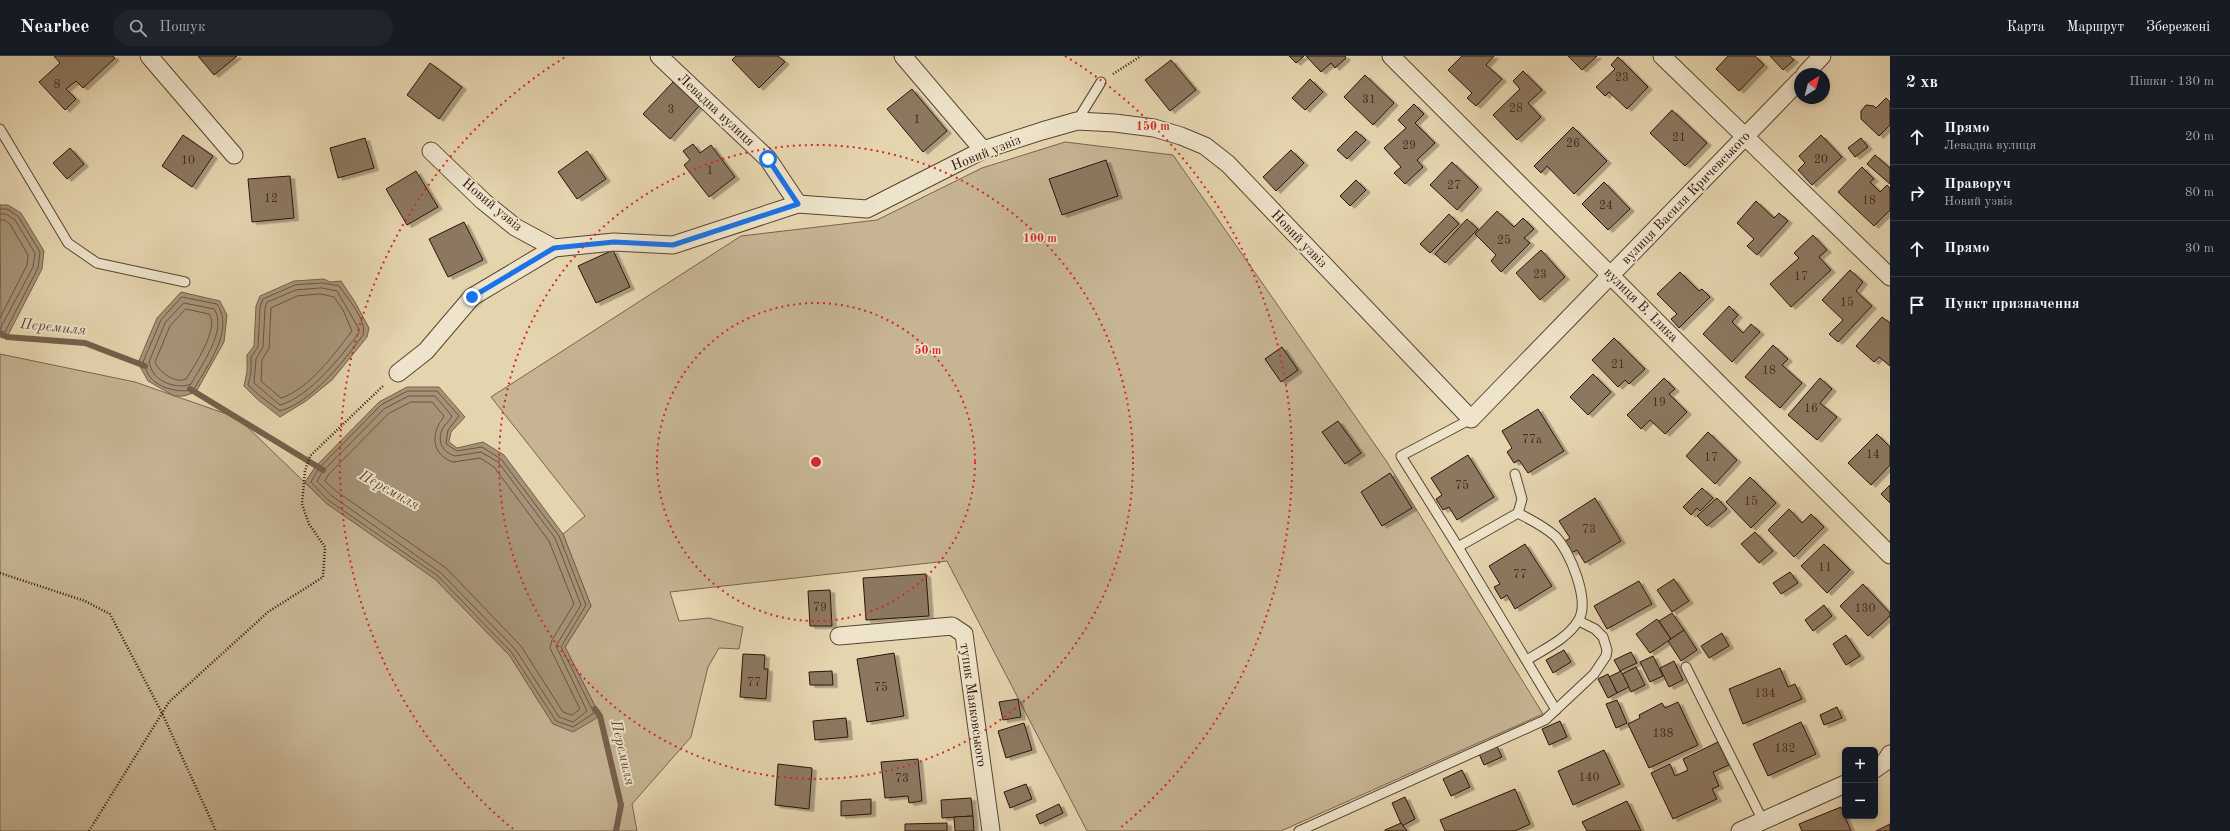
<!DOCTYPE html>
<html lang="uk">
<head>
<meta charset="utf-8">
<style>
	body { margin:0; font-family:"Old Standard TT",serif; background:#20242c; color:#f1f3f6 }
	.controls { position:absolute; right:12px; bottom:12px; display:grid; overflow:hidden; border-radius:6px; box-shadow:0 2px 6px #0003 }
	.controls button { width:36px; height:36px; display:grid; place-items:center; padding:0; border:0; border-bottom:1px solid #363941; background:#171b24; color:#f1f3f6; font:20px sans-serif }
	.compass { position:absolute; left:1794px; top:12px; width:36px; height:36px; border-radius:50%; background:#171b24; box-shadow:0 2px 6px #0003; rotate:36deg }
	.stop { position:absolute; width:12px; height:12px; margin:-9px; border:3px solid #1a73e8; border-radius:50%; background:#fff }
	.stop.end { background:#1a73e8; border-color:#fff; box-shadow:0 1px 4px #0008 }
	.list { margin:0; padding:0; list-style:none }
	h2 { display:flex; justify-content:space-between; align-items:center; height:52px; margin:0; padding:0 16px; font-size:17px }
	h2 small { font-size:13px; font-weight:400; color:#9ea1a6 }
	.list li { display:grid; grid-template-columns:26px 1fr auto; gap:12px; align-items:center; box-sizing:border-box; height:56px; padding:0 16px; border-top:1px solid #363941 }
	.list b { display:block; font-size:15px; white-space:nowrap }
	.list p { margin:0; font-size:13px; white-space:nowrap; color:#9ea1a6 }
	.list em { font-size:13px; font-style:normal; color:#9ea1a6 }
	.icon { flex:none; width:22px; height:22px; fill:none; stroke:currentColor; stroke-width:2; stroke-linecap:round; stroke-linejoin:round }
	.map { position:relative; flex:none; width:1890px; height:775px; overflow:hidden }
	header { display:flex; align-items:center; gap:24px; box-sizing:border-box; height:56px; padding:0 20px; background:#171b24; border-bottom:1px solid #363941 }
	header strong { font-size:19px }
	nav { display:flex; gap:22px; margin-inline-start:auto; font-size:14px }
	.search { width:280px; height:36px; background:#20242c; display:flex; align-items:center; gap:10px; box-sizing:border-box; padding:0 14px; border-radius:22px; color:#9ea1a6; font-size:15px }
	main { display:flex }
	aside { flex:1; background:#171b24 }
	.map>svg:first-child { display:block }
</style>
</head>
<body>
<header>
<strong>Nearbee</strong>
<div class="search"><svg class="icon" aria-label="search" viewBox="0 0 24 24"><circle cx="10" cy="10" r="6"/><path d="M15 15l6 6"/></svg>Пошук</div>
<nav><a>Карта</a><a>Маршрут</a><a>Збережені</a></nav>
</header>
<main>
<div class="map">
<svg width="1890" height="775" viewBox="0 0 1890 775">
	<defs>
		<filter id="shadow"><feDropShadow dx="4.5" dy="2.5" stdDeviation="0" flood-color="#0004"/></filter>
	</defs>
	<rect width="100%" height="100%" fill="#e5d5af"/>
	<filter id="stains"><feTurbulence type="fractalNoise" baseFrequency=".005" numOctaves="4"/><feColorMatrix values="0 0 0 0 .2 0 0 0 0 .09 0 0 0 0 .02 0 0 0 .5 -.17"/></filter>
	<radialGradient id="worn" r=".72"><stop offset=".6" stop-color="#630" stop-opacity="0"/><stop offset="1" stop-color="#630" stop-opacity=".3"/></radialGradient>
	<polygon fill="#c6b493" stroke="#79644e" points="1065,86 1173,99 1387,406 1543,658 1281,775 1087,775 947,505 670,536 679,565 709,562 743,571 739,593 719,592 708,611 691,681 632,748 637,775 0,775 0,298 135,326 238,362 326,447 435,523 510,600 553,668 600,660 565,591 591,550 563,478 585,460 491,341 741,180 877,164 982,112"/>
	<g fill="#a69377" stroke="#75604b">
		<polygon points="0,149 8,149 21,157 44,195 42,213 7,281 1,282"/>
		<polygon points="324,223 330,226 341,225 355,246 369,272 367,281 332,324 306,345 280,361 257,343 244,330 247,316 247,299 254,290 256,250 260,240 294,225"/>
		<polygon points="181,236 220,245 227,259 224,286 196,336 184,340 174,340 148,325 138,307 157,262"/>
		<polygon points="407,331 439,331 465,361 451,376 449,386 457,392 483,386 504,399 563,478 591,550 565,591 600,660 573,676 553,668 510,600 435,523 326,447 305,426 316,410 379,346"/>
	</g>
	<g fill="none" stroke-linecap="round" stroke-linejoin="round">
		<g stroke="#695440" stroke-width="1">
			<polyline points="0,153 7,153 18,160 40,196 38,212 5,276 0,278"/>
			<polyline points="0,158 6,158 15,164 35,197 33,211 0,273"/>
			<polyline points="0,164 4,164 10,168 28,199 27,209 0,262"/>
			<path d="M323 227 339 230C348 243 367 264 363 279 344 305 312 346 280 355L260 340 248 329 251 317V301L258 291 260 251 263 243 295 229Z"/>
			<path d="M322 232 337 235 359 273V277C340 301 311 340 280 349L254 327 256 303 263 291 265 252 267 246 296 234Z"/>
			<path d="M321 238 334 241 343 254 352 275C335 297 309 333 281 342L261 325 262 304 269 292 271 252 297 240Z"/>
			<path d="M182 241 217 248C235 274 207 310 194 333 181 338 158 332 150 321 147 317 145 311 143 306L161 264Z"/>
			<path d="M184 247 214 253C228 273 201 310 191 328 180 333 162 328 154 318 152 315 150 310 149 306L165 267Z"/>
			<path d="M186 253 209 258C220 272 194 310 186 323 175 328 159 316 155 306L170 270Z"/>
			<polygon points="408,335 437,335 459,360 448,374 446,388 457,395 482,391 501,403 559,480 586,549 561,591 594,657 573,671 556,665 512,597 438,520 328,444 311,426 319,412 381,349"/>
			<path d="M409 340H435L452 360C450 364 447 367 444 370 436 383 441 396 455 400L481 396 498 406 555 482 581 549 556 590 587 655 573 666 559 661 516 594 441 517 332 440 317 425 323 415 384 353Z"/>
			<path d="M411 346H432L444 360C443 364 439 366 438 370 431 386 436 400 453 406L480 402 494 411 549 485 574 548 552 584 550 592 580 653 572 659 563 656 521 590 446 512 336 435 325 425 328 419 388 358Z"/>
		</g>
		<g stroke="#75604b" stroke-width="6">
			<polyline points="0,277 7,281 85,287 145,310"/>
			<polyline points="190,333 323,414"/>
			<polyline points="595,653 600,660 621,749 616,775"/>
		</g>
	</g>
	<g fill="#8c7860" stroke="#2c140a" filter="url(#shadow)">
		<polygon points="54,0 113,0 115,2 83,32 76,25 66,33 76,43 65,54 39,26 60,7"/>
		<polygon points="198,0 237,0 214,19"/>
		<polygon points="736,0 778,0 785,6 759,32 732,4"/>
		<polygon points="1289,0 1304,0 1296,7"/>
		<polygon points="1306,0 1345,0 1346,2 1335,12 1331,7 1321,16"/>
		<polygon points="1462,0 1494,0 1486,9 1502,23 1476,50 1467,42 1472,37 1448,14"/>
		<polygon points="1568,0 1597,0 1582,14"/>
		<polygon points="1728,0 1755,0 1764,9 1739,35 1716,13"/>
		<polygon points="1770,0 1790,0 1794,4 1783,14"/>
		<polygon points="1618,1 1648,31 1627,53 1609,36 1605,40 1596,31 1615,13 1611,9"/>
		<polygon points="1171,4 1196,34 1170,55 1145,24"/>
		<polygon points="430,7 462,31 439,63 407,39"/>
		<polygon points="1523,15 1542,34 1528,47 1541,61 1517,84 1493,59 1520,33 1513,25"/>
		<polygon points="1365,19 1394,47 1373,69 1344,41"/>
		<polygon points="1310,23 1323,36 1305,54 1292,42"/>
		<polygon points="673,26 699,50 670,83 643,58"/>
		<polygon points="912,33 947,75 923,96 887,53"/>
		<polygon points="1886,42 1890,46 1890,69 1879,80 1861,63 1861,55 1866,49 1874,50 1876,52"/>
		<polygon points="1414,48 1424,58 1415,67 1435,87 1417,104 1423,111 1405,128 1394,117 1401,111 1384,92 1406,72 1398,64"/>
		<polygon points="1672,54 1707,87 1685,110 1650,77"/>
		<polygon points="1573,71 1607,105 1574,138 1547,110 1541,117 1534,110"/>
		<polygon points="1356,75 1366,84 1347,103 1337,94"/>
		<polygon points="183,79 213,100 192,131 162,110"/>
		<polygon points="1821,79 1842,101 1812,129 1798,114 1805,107 1799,100"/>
		<polygon points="365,82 374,112 338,122 330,92"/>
		<polygon points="1861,82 1868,91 1855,101 1848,92"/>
		<polygon points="693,88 700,97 711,89 735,121 709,141 684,109 690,104 683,95"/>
		<polygon points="70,92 84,108 67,123 53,107"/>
		<polygon points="1291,94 1304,107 1276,135 1263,121"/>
		<polygon points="587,95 606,123 577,143 558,116"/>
		<polygon points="1875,99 1890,112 1890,128 1867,108"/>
		<polygon points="1106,104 1118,140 1062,159 1049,123"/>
		<polygon points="1452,106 1478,131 1457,154 1430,129"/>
		<polygon points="1862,111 1874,123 1870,126 1880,136 1887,129 1890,132 1890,154 1874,170 1838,136"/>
		<polygon points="416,115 438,151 407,169 386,133"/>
		<polygon points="290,120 294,162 252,166 248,123"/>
		<polygon points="1356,124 1366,134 1350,150 1340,140"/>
		<polygon points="1604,126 1630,153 1608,174 1582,148"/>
		<polygon points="1756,145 1774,162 1779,157 1788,165 1757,199 1747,190 1754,183 1737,167"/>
		<polygon points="1497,155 1514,171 1523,162 1534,173 1524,182 1530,187 1501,216 1491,205 1496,199 1475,178"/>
		<polygon points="1449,158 1459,168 1430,197 1420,188"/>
		<polygon points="1467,163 1478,173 1445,207 1435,198"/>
		<polygon points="464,166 483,204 448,221 429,183"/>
		<polygon points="1813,179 1827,194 1819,201 1831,214 1791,251 1770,228 1799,202 1794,197"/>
		<polygon points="613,194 630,231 596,247 578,210"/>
		<polygon points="1541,194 1565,221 1540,244 1516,217"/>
		<polygon points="1850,214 1863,226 1856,235 1872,250 1838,286 1829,278 1843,264 1822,244"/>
		<polygon points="1680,216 1699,235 1702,233 1710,241 1679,272 1671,263 1677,258 1657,238"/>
		<polygon points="1729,250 1738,259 1732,266 1743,277 1751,268 1760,276 1732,306 1703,278"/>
		<polygon points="1882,261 1890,267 1890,310 1879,301 1874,306 1856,290"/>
		<polygon points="1614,282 1645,313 1629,328 1625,324 1618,331 1592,304"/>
		<polygon points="1773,289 1788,303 1782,309 1802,327 1780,352 1745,321"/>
		<polygon points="1282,291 1298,314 1281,326 1265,303"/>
		<polygon points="1593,318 1611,336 1588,359 1570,341"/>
		<polygon points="1664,322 1675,333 1669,338 1687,356 1665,378 1650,364 1641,373 1627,359"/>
		<polygon points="1820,322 1832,333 1820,347 1837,361 1817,384 1788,359"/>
		<polygon points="1538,353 1564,395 1528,417 1519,404 1514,407 1507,396 1512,392 1502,375"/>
		<polygon points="1338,365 1361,397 1345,408 1322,376"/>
		<polygon points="1708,376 1737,404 1715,428 1686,400"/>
		<polygon points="1877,378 1890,391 1890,409 1871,429 1848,407"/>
		<polygon points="1468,399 1494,441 1457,464 1449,451 1443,454 1436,443 1442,439 1431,422"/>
		<polygon points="1390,417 1412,452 1382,470 1361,436"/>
		<polygon points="1750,421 1776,447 1751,472 1726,446"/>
		<polygon points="1890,429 1890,447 1881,438"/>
		<polygon points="1702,432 1713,442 1700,455 1697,452 1691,459 1683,451"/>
		<polygon points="1595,442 1621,485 1585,507 1577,494 1571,497 1564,486 1570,482 1559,465"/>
		<polygon points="1717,442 1727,453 1707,470 1697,460"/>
		<polygon points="1789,453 1802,467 1811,458 1824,471 1794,501 1768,474"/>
		<polygon points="1755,476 1773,495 1759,507 1741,488"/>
		<polygon points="1525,488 1552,530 1515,553 1507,539 1501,543 1494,531 1500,528 1489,510"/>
		<polygon points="1824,488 1850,514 1827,537 1801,510"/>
		<polygon points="1790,516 1798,527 1781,538 1773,527"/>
		<polygon points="926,518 929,560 866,564 863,522"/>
		<polygon points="1674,523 1689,545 1672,556 1657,534"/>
		<polygon points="1639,525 1652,548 1607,573 1594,550"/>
		<polygon points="1863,528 1890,557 1890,560 1868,580 1840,550"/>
		<polygon points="830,534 832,570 810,570 808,535"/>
		<polygon points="1824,549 1832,560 1813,575 1805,564"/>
		<polygon points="1672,557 1684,574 1671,583 1659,565"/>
		<polygon points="1657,563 1671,583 1650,597 1636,578"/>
		<polygon points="1684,574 1697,594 1681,605 1668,585"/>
		<polygon points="1722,577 1729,590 1709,602 1701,590"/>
		<polygon points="1846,579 1860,600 1846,609 1833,588"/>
		<polygon points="1564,594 1571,606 1553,617 1546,604"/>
		<polygon points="1631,596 1637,607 1620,615 1614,604"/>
		<polygon points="894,597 904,660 867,666 857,603"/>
		<polygon points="743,598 765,599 764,613 768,613 766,643 740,641"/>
		<polygon points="1653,600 1663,620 1650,626 1640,606"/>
		<polygon points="1674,605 1683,624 1669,631 1660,612"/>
		<polygon points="1636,611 1645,629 1631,636 1622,618"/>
		<polygon points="1780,612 1788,631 1795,628 1802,643 1743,668 1729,633"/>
		<polygon points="832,615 833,629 810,629 809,616"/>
		<polygon points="1621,615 1629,631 1617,637 1609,621"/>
		<polygon points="1608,618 1617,637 1608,642 1598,623"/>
		<polygon points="1018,643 1021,661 1003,664 999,646"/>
		<polygon points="1617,644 1627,667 1616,672 1606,648"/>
		<polygon points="1678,646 1698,689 1649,712 1628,668 1640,662 1639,659 1662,647 1665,652"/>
		<polygon points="1837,651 1842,662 1824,669 1820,659"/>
		<polygon points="846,662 848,681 815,684 813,665"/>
		<polygon points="1560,665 1567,681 1549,689 1542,673"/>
		<polygon points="1801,666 1816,698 1768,720 1753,688"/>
		<polygon points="1024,667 1032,694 1006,702 998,675"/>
		<polygon points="1718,686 1729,709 1713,716 1719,730 1712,733 1717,743 1673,763 1651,717 1670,708 1675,720 1688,714 1683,703"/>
		<polygon points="1497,690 1502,701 1484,709 1479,698"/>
		<polygon points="1604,694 1620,728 1573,749 1558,715"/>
		<polygon points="918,703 922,745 909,747 908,740 885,742 881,706"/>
		<polygon points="778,708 812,712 809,753 775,749"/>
		<polygon points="1462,714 1470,731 1451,740 1443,723"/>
		<polygon points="1026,728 1032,743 1010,752 1004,736"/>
		<polygon points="1515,733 1530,768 1515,775 1445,775 1440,764"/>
		<polygon points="1405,741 1415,763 1402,770 1392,747"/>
		<polygon points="971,742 973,760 942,762 941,744"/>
		<polygon points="871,743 871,758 841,760 841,745"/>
		<polygon points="1627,745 1641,775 1587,775 1582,766"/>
		<polygon points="1059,748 1063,757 1040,768 1036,759"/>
		<polygon points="1841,751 1851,775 1802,775 1799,768"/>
		<polygon points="973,760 974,775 955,775 954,761"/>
		<polygon points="947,767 947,775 905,775 905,768"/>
		<polygon points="1401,767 1407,775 1385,775 1385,774"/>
		<polygon points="1890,768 1890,775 1876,775"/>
	</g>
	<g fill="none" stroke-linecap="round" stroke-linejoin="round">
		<defs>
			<g id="service">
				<polyline points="1077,65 1101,26"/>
				<polyline points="0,73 68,187 97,207 185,226"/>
				<polyline points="1471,363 1401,400 1458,491 1556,654"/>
				<polyline points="1515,418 1522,443 1518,457"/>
				<path d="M1458 491 1518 457C1531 464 1544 470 1555 480 1570 495 1591 546 1578 565 1567 583 1544 593 1527 604"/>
				<polyline points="1686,611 1763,765"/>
				<polyline points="1299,775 1545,664 1594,618 1606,600 1607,594 1603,581 1595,573 1579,565"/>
			</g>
			<g id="minor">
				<polyline points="149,0 234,99"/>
				<polyline points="659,0 768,103 798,148"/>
				<polyline points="903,0 983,94"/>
				<polyline points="1391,0 1890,499"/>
				<polyline points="1662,0 1890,221"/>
				<polyline points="1805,18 1822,0"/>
				<polyline points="431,95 483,145 515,171 554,192 614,186 673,189 798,148 867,153 983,94 1042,75 1077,65 1115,67 1154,72 1181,80 1205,90 1228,108 1471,363 1800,24"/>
				<polyline points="398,317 426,295 472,241 554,192"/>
				<polyline points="839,580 952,570 964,578 991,775"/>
				<polyline points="1875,713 1885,706 1890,698"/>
				<polyline points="1740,775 1845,728"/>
			</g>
		</defs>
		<use href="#service" stroke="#5a4433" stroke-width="11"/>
		<use href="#minor" stroke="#5a4433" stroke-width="19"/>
		<g stroke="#2c140a" stroke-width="2.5" stroke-dasharray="1 2" stroke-linecap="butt">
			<polyline points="1113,18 1141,0"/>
			<polyline points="0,517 85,545 110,558 162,657 216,775"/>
			<polyline points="89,775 169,646 268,556 323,521 325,491 309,468 302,448 305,415 310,400 384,329"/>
		</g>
		<use href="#service" stroke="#eee4cb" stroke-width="9"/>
		<use href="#minor" stroke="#eee4cb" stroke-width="17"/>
	</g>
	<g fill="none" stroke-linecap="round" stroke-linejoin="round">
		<polyline stroke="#1a73e8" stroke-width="5" points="472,241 554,192 614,186 673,189 798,148 768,103"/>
	</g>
	<g fill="none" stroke="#d62828" stroke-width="2" stroke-dasharray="2 4">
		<circle cx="816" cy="406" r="159"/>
		<circle cx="816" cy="406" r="317"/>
		<path d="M513 773A476 476 0 0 1 567 0M1065 0A476 476 0 0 1 1119 773"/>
	</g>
	<g text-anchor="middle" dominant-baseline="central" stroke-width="3.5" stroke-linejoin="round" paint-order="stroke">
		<g font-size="12" fill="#442d20">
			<text x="1622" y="22">23</text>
			<text x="57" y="29">8</text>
			<text x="1369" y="44">31</text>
			<text x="1516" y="53">28</text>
			<text x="671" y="54">3</text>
			<text x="917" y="64">1</text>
			<text x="1679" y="82">21</text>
			<text x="1573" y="88">26</text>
			<text x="1409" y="90">29</text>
			<text x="1821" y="104">20</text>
			<text x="188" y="105">10</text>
			<text x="710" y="115">1</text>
			<text x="1454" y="130">27</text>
			<text x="271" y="143">12</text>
			<text x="1869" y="145">18</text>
			<text x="1606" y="150">24</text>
			<text x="1504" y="185">25</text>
			<text x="1540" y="219">23</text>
			<text x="1801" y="221">17</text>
			<text x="1847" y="247">15</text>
			<text x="1618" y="309">21</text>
			<text x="1769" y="315">18</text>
			<text x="1659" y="347">19</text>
			<text x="1811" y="353">16</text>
			<text x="1532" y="384">77а</text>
			<text x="1873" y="399">14</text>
			<text x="1711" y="402">17</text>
			<text x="1462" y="430">75</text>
			<text x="1751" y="446">15</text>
			<text x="1589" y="474">73</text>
			<text x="1825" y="512">11</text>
			<text x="1520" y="519">77</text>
			<text x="820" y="552">79</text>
			<text x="1865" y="553">130</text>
			<text x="754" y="627">77</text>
			<text x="881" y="632">75</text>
			<text x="1765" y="638">134</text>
			<text x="1663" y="678">138</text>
			<text x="1785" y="693">132</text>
			<text x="1589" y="722">140</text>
			<text x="902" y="723">73</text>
		</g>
		<g font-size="14" fill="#2c140a" stroke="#eee4cb">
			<text transform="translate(716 54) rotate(43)">Левадна вулиця</text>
			<text transform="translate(986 97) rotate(-22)">Новий узвіз</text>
			<text transform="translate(1686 142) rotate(-46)">вулиця Василя Кричевського</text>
			<text transform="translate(492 149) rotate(40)">Новий узвіз</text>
			<text transform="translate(1299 183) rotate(46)">Новий узвіз</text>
			<text transform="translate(1641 249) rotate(45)">вулиця В. Ілика</text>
			<text transform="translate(973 649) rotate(82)">тупик Маяковського</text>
		</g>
		<g font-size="15" font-style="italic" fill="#5d4736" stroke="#eee4cb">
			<text transform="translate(53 272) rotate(6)">Перемиля</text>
			<text transform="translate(389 435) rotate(29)">Перемиля</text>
			<text transform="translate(622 697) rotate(77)">Перемиля</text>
		</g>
	</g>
	<circle cx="816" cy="406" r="6" fill="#d62828" stroke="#eee4cb" stroke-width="2"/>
	<g font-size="12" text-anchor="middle" font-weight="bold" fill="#d62828" stroke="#eee4cb" stroke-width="3.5" stroke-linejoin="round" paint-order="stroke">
		<text x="1153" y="74">150 m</text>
		<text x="1040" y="186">100 m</text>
		<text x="928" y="298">50 m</text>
	</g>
	<rect width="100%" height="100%" filter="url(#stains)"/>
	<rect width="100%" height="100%" fill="url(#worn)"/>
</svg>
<div class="controls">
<button>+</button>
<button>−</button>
</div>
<svg class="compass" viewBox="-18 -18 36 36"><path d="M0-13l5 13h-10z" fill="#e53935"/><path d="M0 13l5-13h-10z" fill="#9ea1a6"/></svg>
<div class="stop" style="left:768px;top:103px"></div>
<div class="stop end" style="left:472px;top:241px"></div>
</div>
<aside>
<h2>2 хв<small>Пішки · 130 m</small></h2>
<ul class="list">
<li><svg class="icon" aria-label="ahead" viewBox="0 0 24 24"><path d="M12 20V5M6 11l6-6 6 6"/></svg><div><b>Прямо</b><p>Левадна вулиця</p></div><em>20 m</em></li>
<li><svg class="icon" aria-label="right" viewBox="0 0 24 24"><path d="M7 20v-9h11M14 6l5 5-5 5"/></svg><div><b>Праворуч</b><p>Новий узвіз</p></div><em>80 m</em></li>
<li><svg class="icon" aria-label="ahead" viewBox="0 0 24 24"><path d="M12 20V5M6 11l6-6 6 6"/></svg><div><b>Прямо</b></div><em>30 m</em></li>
<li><svg class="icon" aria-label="arrive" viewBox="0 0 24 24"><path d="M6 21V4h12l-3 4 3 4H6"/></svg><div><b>Пункт призначення</b></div></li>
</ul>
</aside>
</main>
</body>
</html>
